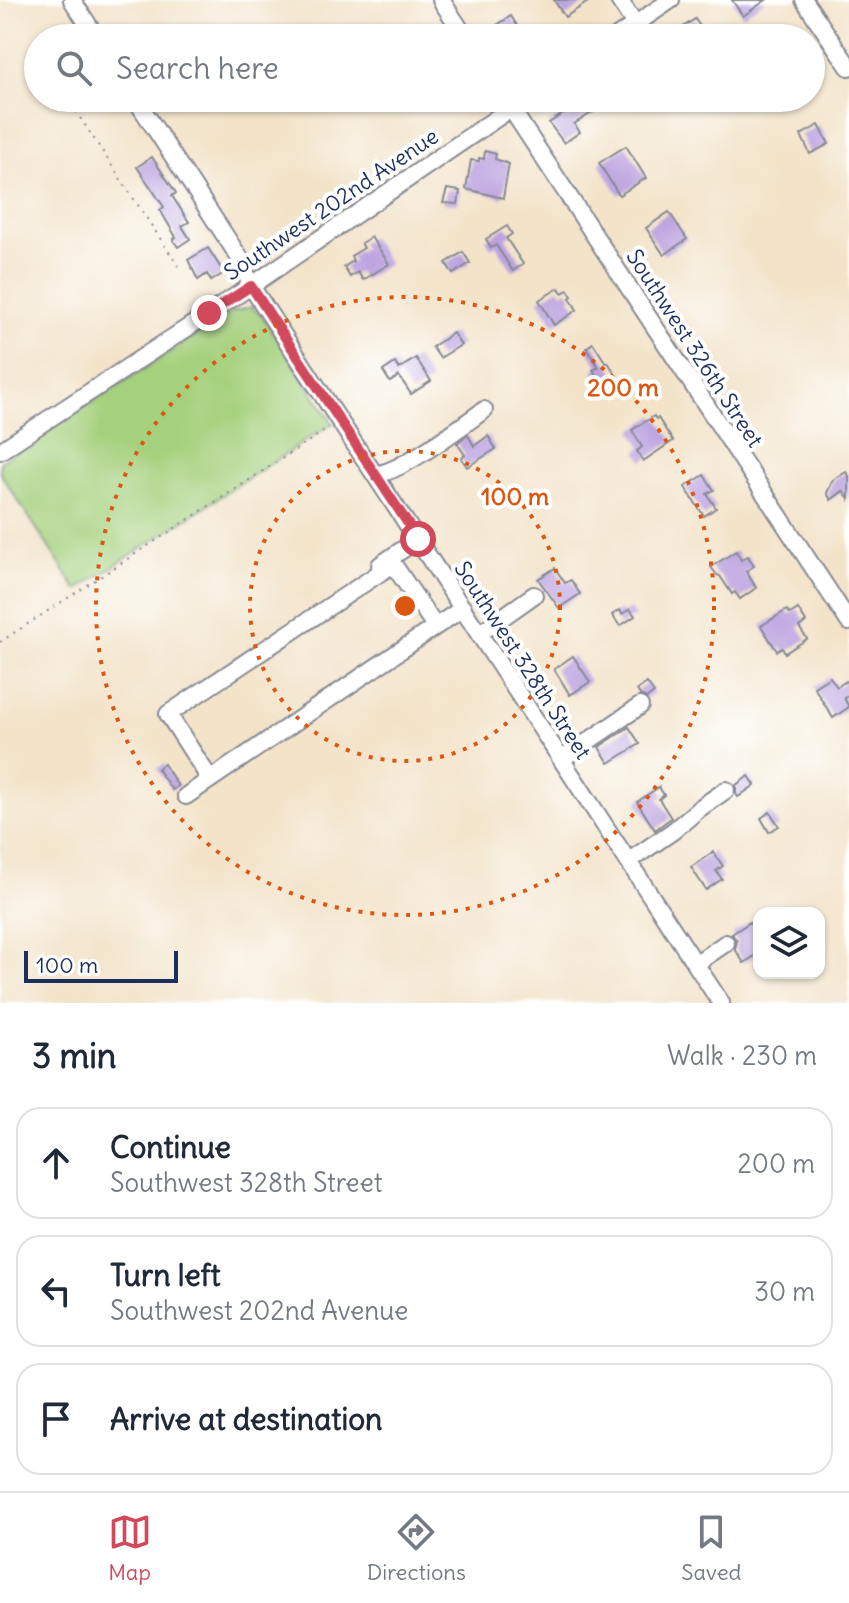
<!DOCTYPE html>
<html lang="en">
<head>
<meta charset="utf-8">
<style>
	body { margin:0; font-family:Delius,sans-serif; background:#f6f6f7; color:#1f2937 }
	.controls { position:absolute; right:24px; bottom:24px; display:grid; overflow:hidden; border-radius:16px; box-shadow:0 2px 6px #0004 }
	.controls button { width:72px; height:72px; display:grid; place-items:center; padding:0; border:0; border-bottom:2px solid #e0e1e3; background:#fff; color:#1f2937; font:40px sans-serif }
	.scale { position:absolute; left:24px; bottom:20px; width:154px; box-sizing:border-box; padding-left:8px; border:4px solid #1b2f5e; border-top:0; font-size:22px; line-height:28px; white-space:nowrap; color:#1b2f5e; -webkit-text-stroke:6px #fff; paint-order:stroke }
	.stop { position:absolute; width:24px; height:24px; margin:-18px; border:6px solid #d1495b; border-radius:50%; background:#fff }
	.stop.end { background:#d1495b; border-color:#fff; box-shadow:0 2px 8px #0008 }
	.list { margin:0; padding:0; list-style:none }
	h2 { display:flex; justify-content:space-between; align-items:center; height:104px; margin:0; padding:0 32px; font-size:34px }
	h2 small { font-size:26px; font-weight:400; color:#747a83 }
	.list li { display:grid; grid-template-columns:52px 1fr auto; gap:24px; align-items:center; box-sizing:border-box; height:112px; margin:0 16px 16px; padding:0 16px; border:2px solid #e0e1e3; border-radius:24px }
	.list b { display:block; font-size:30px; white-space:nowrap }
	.list p { margin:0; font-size:26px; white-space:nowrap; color:#747a83 }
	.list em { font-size:26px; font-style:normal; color:#747a83 }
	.icon { flex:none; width:44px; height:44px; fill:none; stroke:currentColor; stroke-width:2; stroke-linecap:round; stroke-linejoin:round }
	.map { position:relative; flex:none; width:849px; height:1003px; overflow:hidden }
	.search { position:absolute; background:#fff; box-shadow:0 2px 6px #0004; left:24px; right:24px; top:24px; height:88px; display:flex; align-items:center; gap:20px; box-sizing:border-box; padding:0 28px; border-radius:44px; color:#747a83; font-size:30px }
	.sheet { height:488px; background:#fff }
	nav { display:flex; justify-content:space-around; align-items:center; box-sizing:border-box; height:112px; border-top:2px solid #e0e1e3; background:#fff; font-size:22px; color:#747a83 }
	nav a { display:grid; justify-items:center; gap:4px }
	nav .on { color:#d1495b }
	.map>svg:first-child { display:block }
</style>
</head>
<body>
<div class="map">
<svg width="849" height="1003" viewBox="0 0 849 1003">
	<rect width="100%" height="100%" fill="#fff"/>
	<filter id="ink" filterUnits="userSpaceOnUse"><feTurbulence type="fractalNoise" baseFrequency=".0125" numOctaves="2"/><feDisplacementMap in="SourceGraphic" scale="16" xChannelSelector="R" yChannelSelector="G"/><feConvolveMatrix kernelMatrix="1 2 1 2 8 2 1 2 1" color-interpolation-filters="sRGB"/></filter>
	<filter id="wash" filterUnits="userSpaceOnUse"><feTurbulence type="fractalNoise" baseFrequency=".006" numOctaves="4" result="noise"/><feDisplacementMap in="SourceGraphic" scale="32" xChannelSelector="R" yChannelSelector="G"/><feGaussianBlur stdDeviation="1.8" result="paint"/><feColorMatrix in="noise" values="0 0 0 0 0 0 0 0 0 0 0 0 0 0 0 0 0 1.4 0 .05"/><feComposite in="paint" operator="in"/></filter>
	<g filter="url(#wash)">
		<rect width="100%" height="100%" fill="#f3e3c9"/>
		<polygon fill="#a5d07d" stroke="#60806e" stroke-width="2" points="251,307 262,316 333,423 77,590 0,473 0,462 232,312"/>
		<g id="blocks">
			<g fill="#bca3e0">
				<polygon points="554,0 591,0 565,17"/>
				<polygon points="732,0 766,0 743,16"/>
				<polygon points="511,16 525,38 477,38"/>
				<polygon points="695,19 708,38 667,38"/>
				<polygon points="588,98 591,98 598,109 574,124 580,132 564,143 549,123"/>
				<polygon points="819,125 829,144 810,154 801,135"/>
				<polygon points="626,146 646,178 619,195 599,163"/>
				<polygon points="485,151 496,154 495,159 509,164 503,198 466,189 471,160 479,161 479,158 484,159"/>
				<polygon points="152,157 176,193 172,196 189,222 182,226 190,239 178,247 173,240 176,237 160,210 164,207 137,167"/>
				<polygon points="447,189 460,191 458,204 443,203"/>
				<polygon points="669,212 687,239 664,255 646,228"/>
				<polygon points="507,226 512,234 506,238 523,264 513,271 496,245 491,248 486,239"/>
				<polygon points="371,237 389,264 363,280 358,272 350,277 344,267 353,261 351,256 364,248 361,243"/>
				<polygon points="208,248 224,273 211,281 207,274 198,280 188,260"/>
				<polygon points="463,252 470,263 453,274 446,263"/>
				<polygon points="559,288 562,293 568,290 572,296 570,298 577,310 554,325 539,300"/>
				<polygon points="453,333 461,345 440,358 432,347"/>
				<polygon points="593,343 606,363 608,362 622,385 608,394 593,370 599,367 586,348"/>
				<polygon points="416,358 431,381 411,394 399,376 390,382 383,371 395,363 399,369"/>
				<polygon points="654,416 656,419 658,418 673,441 643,461 637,451 642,447 632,430"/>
				<polygon points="468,435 474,446 488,436 496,449 467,467 461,458 465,455 457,443"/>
				<polygon points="846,472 849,476 849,499 843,491 831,500 827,493 833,480"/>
				<polygon points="704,475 714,490 707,494 716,508 704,516 685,487"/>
				<polygon points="736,551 741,560 748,556 754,566 746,571 756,588 740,599 735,592 732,594 720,576 717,575 711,567"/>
				<polygon points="555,568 565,583 571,580 580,594 559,608 538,579"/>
				<polygon points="630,609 635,616 620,626 612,615 620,610 622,614"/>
				<polygon points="798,609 806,622 799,627 807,639 785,653 782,648 777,651 761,626 787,610 790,614"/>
				<polygon points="573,656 590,682 570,695 554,669"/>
				<polygon points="830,677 837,687 846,681 849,685 849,695 844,698 849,707 833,718 814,687"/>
				<polygon points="647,683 654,693 647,698 640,695 637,690"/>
				<polygon points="629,727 640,744 609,763 599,747"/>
				<polygon points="164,764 178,786 172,790 157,769"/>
				<polygon points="749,776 755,785 738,797 736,794 736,785"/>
				<polygon points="659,787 664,795 659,799 671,818 655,830 637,802"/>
				<polygon points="770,812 779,826 769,832 761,818"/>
				<polygon points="713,852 723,866 716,871 722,879 706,890 691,867"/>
				<polygon points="750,922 759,935 759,953 744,963 735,949 737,941 732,934"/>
			</g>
		</g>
	</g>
	<g filter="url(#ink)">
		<use href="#blocks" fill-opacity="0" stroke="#878994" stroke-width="2"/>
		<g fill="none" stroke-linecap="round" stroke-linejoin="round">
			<defs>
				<g id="minor">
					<polyline points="72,0 97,38"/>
					<polyline points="441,0 466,38"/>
					<polyline points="619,0 635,24"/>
					<polyline points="804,0 849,67"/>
					<polyline points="615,38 671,0"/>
					<polyline points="135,98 241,260 251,286 721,1003"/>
					<polyline points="504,98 849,622"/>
					<polyline points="0,451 251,286 526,98"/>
					<path d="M375 474C398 475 463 425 484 410"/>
					<polyline points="380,565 418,539"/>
					<polyline points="480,633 534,595"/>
					<polyline points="562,759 640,706"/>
					<polyline points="210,779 168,714 393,564 435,626"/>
					<polyline points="186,796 463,608"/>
					<polyline points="629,861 673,831 700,808 726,790"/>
					<polyline points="695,964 726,943"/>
				</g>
			</defs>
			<use href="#minor" stroke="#878994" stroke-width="20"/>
			<g stroke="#878994" stroke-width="2" stroke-dasharray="2 6" stroke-linecap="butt">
				<polyline points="67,98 179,267"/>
				<polyline points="0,642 329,428"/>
			</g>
			<use href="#minor" stroke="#fff" stroke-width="16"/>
		</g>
	</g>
	<g fill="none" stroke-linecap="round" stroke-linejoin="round" filter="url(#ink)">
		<polyline stroke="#d1495b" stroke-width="10" points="209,313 251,286 418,539"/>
	</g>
	<g fill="none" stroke="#de5710" stroke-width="4" stroke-dasharray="4 8">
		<circle cx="405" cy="606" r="155"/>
		<circle cx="405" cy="606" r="309"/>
	</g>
	<g text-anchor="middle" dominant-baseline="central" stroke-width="8" stroke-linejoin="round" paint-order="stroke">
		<g font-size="22" fill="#1b2f5e" stroke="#fff">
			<text transform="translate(331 204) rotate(-34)">Southwest 202nd Avenue</text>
			<text transform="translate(695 348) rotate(57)">Southwest 326th Street</text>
			<text transform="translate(523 660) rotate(57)">Southwest 328th Street</text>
		</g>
	</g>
	<circle cx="405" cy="606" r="12" fill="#de5710" stroke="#fff" stroke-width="4"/>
	<g font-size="24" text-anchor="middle" font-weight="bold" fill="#de5710" stroke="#fff" stroke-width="8" stroke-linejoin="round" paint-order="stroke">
		<text x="623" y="396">200 m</text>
		<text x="515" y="505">100 m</text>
	</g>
</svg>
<div class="controls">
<button><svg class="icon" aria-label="layers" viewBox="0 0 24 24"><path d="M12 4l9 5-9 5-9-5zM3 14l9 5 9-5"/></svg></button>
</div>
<div class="scale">100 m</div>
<div class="stop" style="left:418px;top:539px"></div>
<div class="stop end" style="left:209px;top:313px"></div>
<div class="search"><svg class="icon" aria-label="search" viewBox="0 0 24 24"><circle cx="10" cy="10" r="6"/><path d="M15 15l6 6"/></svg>Search here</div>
</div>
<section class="sheet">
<h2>3 min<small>Walk · 230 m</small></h2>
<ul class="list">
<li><svg class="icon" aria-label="ahead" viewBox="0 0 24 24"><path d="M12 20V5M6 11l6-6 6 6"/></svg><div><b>Continue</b><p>Southwest 328th Street</p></div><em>200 m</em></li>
<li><svg class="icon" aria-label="left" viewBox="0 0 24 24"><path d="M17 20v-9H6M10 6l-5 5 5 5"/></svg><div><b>Turn left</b><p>Southwest 202nd Avenue</p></div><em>30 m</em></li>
<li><svg class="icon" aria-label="arrive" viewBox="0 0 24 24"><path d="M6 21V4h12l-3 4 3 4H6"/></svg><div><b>Arrive at destination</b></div></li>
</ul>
</section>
<nav>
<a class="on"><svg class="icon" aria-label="map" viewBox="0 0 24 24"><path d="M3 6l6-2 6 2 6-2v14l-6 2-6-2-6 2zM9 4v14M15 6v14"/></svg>Map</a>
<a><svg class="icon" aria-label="directions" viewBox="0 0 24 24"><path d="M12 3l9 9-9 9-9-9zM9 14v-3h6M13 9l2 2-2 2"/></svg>Directions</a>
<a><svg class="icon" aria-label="saved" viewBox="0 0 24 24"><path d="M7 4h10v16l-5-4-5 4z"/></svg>Saved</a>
</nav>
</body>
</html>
